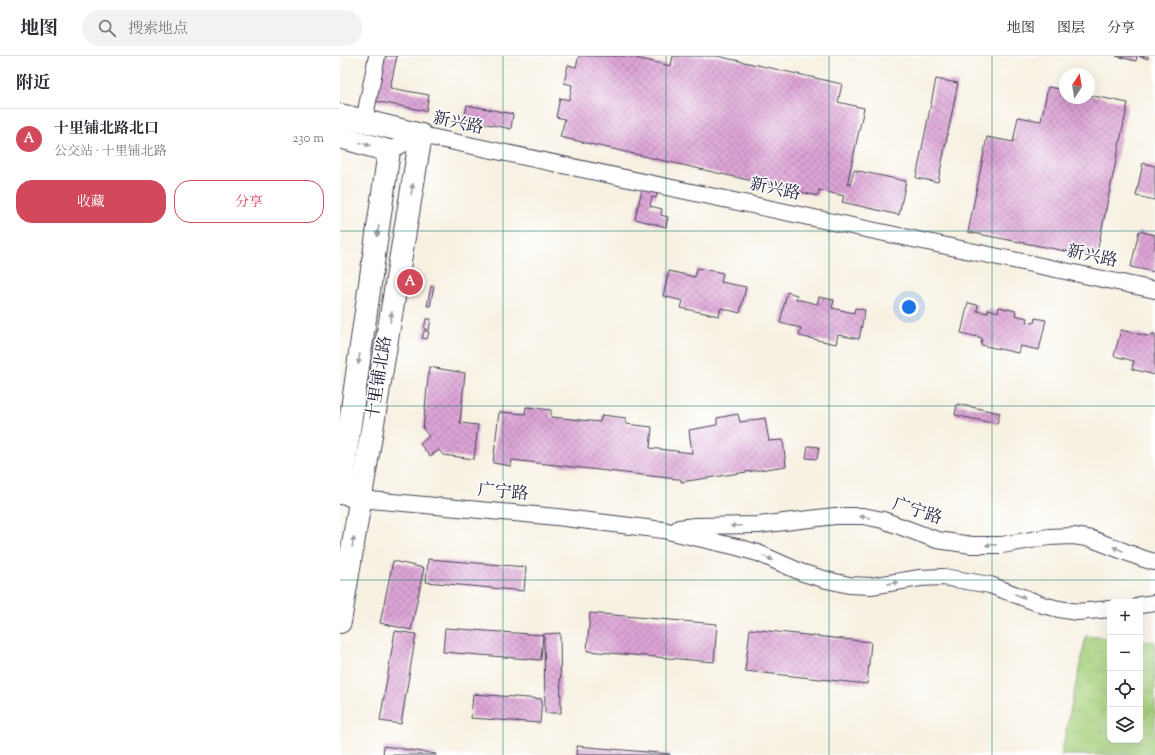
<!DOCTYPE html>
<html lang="zh">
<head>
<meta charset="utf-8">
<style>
	body { margin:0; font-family:"Sorts Mill Goudy","Noto Serif SC",serif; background:#f2f2f3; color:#2b2b33 }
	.controls { position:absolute; right:12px; bottom:12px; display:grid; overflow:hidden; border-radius:8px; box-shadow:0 4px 16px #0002 }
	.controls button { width:36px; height:36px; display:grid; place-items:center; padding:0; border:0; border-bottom:1px solid #e1e1e2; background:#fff; color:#2b2b33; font:20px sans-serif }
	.compass { position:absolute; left:719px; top:12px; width:36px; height:36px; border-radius:50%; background:#fff; box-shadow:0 4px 16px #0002; rotate:12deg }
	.you { position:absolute; left:569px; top:251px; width:14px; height:14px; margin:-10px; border:3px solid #fff; border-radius:50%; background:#1a73e8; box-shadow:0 0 0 6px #1a73e833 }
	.badge { display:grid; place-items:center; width:26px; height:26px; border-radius:50%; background:#d1495b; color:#fff; font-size:13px; font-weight:700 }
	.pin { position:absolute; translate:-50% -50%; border:2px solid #fff; box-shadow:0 1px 4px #0006 }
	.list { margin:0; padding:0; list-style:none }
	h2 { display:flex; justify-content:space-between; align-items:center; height:52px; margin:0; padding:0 16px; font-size:17px }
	h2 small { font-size:13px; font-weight:400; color:#7c7c81 }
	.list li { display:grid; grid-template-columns:26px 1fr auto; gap:12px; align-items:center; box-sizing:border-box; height:60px; padding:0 16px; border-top:1px solid #e1e1e2 }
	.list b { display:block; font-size:15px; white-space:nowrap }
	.list p { margin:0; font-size:13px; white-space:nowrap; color:#7c7c81 }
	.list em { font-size:13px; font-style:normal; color:#7c7c81 }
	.actions { display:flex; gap:8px; padding:12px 16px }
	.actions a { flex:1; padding:9px 0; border:1px solid #d1495b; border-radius:16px; text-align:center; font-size:14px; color:#d1495b }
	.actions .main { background:#d1495b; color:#fff }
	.icon { flex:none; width:22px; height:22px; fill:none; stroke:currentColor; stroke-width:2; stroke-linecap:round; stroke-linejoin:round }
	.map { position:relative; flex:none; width:815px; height:699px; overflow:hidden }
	header { display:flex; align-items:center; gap:24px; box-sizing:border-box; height:56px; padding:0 20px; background:#fff; border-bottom:1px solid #e1e1e2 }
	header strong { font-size:19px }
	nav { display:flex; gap:22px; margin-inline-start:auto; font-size:14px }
	.search { width:280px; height:36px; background:#f2f2f3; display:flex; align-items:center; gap:10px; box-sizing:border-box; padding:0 14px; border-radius:22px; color:#7c7c81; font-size:15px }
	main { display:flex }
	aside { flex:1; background:#fff }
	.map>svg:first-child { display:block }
</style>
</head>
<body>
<header>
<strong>地图</strong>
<div class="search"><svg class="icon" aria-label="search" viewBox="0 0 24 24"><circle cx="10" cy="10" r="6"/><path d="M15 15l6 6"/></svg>搜索地点</div>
<nav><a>地图</a><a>图层</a><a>分享</a></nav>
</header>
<main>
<aside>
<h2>附近<small></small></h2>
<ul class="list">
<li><span class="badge">A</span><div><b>十里铺北路北口</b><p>公交站 · 十里铺北路</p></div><em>230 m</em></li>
</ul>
<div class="actions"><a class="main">收藏</a><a>分享</a></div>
</aside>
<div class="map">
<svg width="815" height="699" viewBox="0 0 815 699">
	<defs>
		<pattern id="grass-tufts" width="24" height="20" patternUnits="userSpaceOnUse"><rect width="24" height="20" fill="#a6d07c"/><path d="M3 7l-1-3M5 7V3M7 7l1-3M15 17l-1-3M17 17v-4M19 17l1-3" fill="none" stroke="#8fb26c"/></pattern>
		<pattern id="building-cross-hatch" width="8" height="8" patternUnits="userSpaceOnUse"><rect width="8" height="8" fill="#dda4d6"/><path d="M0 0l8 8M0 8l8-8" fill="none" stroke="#b385af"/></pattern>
	</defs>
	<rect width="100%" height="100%" fill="#fff"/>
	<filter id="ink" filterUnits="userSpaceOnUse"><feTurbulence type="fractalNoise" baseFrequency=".025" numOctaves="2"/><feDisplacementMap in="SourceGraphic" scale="8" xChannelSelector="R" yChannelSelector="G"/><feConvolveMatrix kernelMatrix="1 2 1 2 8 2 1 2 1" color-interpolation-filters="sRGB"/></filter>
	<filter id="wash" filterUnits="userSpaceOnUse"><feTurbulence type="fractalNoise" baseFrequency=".012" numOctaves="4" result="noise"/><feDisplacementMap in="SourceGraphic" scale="16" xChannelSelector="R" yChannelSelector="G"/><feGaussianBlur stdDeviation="0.9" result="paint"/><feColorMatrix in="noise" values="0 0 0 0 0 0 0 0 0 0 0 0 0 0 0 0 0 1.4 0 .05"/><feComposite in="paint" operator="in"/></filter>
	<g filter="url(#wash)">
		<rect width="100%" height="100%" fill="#f7f1e2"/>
		<polygon fill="url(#grass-tufts)" stroke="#64795c" points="746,580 770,582 770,684 800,684 800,585 815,586 815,699 721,699"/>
		<g id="blocks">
			<g fill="url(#building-cross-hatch)">
				<polygon points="42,0 57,0 50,32 89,39 86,55 35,45"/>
				<polygon points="239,0 288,0 331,10 333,0 377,0 502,28 498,46 524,52 507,129 510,129 514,114 566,125 559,159 502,146 504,140 479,134 478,140 220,81 225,63 216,61 220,42 229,44 232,29 224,27 228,9 236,11"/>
				<polygon points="776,0 797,0 796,5"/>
				<polygon points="799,0 808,0 808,3"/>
				<polygon points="596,23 618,27 598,126 576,122"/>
				<polygon points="708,31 725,34 725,42 749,42 749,39 788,47 756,201 628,176 647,81 673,86 678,61 701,65"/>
				<polygon points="127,49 173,58 171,73 124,63"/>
				<polygon points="803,107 815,110 815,144 796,140"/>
				<polygon points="303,129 318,133 316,142 312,141 310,150 322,153 321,159 328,161 326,171 295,163"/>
				<polygon points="799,175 815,179 815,216 791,211"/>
				<polygon points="357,212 383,217 381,226 406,231 400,257 381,252 379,260 341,252 343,245 323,240 329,215 355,221"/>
				<polygon points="91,230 94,230 90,250 87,250"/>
				<polygon points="447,236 457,239 456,243 477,248 479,241 494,244 492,252 514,257 515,252 525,254 519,283 498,279 496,288 459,280 461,272 440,267"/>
				<polygon points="628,247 638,249 637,255 648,257 648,253 658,256 659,251 676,255 675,259 687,262 686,266 694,267 695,262 706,264 699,294 680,290 678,297 641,289 642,282 621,277"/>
				<polygon points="86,263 91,263 89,274 84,273"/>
				<polygon points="781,274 811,281 812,278 815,278 815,319 792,313 794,305 774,300"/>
				<polygon points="84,275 89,276 87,283 82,282"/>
				<polygon points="89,311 125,317 120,367 138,369 134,403 103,399 99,394 90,400 80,388 89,380 83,373"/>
				<polygon points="617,348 660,357 657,368 615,359"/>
				<polygon points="186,351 211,354 211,361 260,366 262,359 286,362 286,368 312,371 310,392 352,397 349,374 377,369 377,362 398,358 400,366 401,366 425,362 429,385 443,384 446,410 341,426 341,423 337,423 172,404 171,410 153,407 159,356 185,358"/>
				<polygon points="468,390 479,391 477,403 466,402"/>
				<polygon points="88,503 186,511 184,535 86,526"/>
				<polygon points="53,505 84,512 71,574 40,567"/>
				<polygon points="250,557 377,568 374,606 247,595"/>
				<polygon points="105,572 203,579 201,604 103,596"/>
				<polygon points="410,573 531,586 527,628 405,615"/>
				<polygon points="55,575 76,578 61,668 40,665"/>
				<polygon points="220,577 221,657 205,657 204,578"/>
				<polygon points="133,638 202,643 200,667 131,662"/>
				<polygon points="44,690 96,698 96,699 43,699"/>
				<polygon points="237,690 330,698 330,699 236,699"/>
			</g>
		</g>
	</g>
	<g filter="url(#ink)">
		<use href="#blocks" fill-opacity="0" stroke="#424154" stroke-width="1"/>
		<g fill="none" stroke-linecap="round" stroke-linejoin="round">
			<defs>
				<g id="street">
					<polyline points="24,65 37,0"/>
					<polyline points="49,95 81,79 815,234"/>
					<polyline points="9,442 217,461 323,474 397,491 418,497 463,517 487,524 509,529 531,530 580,522 603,521 650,529 703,549 719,553 737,556 770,553"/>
					<polyline points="339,472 355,470 419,469 495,460 523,460 543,464 597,484 632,489 662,489 709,481 734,480 752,483 804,503 815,506"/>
					<polyline points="800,549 815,547"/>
				</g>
				<g id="secondary">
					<polyline points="0,59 81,79 0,566"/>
					<polyline points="0,81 49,95 0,437"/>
				</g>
			</defs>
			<use href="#street" stroke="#424154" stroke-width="18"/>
			<use href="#secondary" stroke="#424154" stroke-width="24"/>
			<use href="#street" stroke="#fff" stroke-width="16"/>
			<use href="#secondary" stroke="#fff" stroke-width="22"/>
		</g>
		<defs><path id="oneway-solid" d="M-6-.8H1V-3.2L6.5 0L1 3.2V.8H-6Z"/></defs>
		<g fill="#9c9ca7">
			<use href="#oneway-solid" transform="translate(25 88) rotate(15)"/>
			<use href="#oneway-solid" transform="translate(72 133) rotate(-81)"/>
			<use href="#oneway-solid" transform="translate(38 175) rotate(98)"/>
			<use href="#oneway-solid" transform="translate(51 261) rotate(-81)"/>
			<use href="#oneway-solid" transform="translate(19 303) rotate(98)"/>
			<use href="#oneway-solid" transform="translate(525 461) rotate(-171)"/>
			<use href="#oneway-solid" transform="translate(396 470) rotate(177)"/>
			<use href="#oneway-solid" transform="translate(13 486) rotate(-81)"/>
			<use href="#oneway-solid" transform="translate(651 489) rotate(178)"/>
			<use href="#oneway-solid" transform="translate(778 493) rotate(-157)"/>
			<use href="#oneway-solid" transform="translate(428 502) rotate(24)"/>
			<use href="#oneway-solid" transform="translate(553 527) rotate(-9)"/>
			<use href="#oneway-solid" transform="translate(680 540) rotate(23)"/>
		</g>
	</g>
	<path fill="none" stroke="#0f766e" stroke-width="1" stroke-opacity="0.55" d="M163 0V699M326 0V699M489 0V699M652 0V699M0 175H815M0 350H815M0 524H815"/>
	<g text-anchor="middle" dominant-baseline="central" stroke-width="3" stroke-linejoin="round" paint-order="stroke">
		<g font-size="17" fill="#22223b" stroke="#fff">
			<text transform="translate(118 68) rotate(12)">新兴路</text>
			<text transform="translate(435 134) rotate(12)">新兴路</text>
			<text transform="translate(752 201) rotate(12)">新兴路</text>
			<text transform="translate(40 322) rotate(-81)">十里铺北路</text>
			<text transform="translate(163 437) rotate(5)">广宁路</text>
			<text transform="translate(577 456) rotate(18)">广宁路</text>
		</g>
	</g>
</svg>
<div class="controls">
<button>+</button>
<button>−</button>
<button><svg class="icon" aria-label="locate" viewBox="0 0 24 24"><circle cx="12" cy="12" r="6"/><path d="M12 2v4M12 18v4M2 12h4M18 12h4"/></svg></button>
<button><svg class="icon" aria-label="layers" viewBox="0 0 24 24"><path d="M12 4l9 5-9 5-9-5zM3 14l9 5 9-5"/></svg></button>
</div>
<svg class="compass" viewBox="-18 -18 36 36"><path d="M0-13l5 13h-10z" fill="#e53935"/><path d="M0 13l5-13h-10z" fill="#7c7c81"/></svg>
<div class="you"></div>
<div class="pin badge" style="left:70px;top:226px">A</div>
</div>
</main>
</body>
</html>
